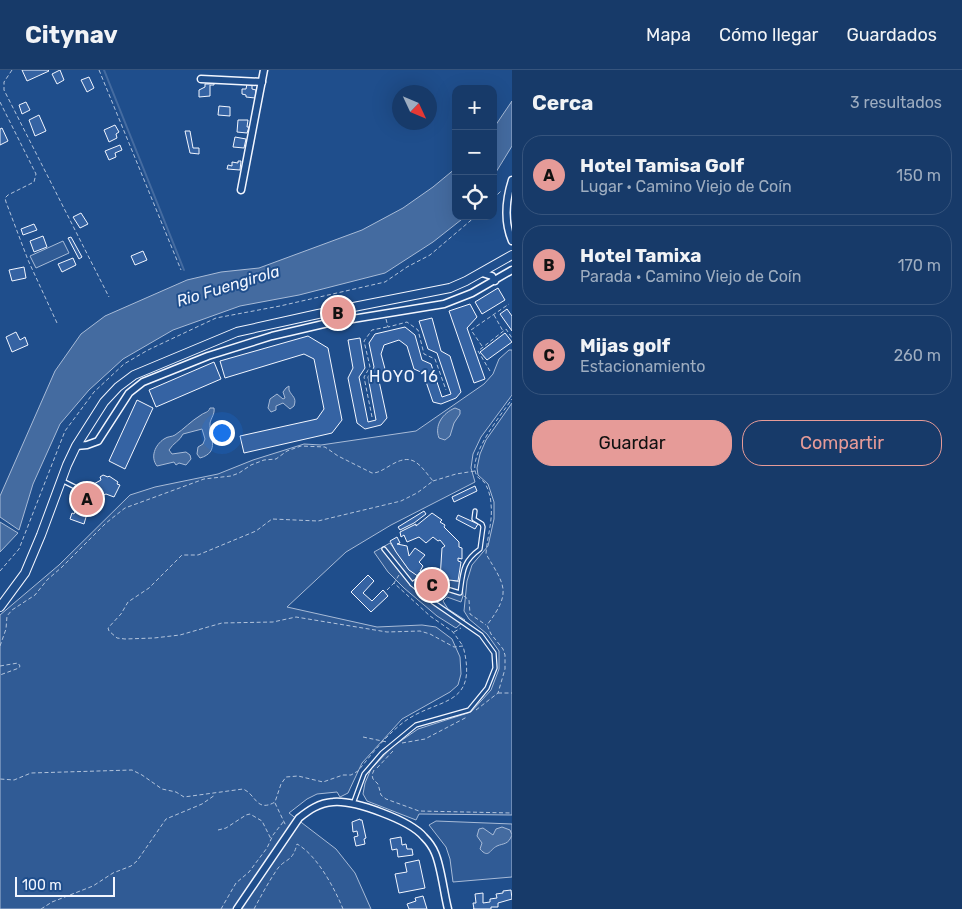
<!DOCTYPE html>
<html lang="es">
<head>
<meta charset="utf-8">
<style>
	body { margin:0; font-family:Rubik,sans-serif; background:#20416f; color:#f1f3f6 }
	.controls { position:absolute; right:15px; top:15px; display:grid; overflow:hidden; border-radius:10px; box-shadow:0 5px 20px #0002 }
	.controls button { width:45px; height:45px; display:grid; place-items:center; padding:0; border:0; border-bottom:1px solid #36547d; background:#173a69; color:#f1f3f6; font:25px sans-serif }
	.compass { position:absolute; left:392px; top:15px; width:45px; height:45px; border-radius:50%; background:#173a69; box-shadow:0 5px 20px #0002; rotate:134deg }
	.scale { position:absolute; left:15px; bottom:12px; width:100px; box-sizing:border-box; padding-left:5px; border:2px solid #f2f6ff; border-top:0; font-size:14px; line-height:18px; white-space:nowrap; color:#f2f6ff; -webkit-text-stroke:4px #1f4e8c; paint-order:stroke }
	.you { position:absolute; left:221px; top:362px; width:18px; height:18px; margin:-12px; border:4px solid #fff; border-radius:50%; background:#1a73e8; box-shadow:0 0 0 8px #1a73e833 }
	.badge { display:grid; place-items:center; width:32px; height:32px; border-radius:50%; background:#e69b98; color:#111; font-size:16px; font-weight:700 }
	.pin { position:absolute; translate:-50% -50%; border:2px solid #fff; box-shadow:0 1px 5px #0006 }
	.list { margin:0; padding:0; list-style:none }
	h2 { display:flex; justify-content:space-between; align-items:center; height:65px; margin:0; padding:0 20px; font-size:21px }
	h2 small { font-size:16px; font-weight:400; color:#9eadc0 }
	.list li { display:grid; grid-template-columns:32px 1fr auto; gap:15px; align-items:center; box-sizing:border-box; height:80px; margin:0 10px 10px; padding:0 10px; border:1px solid #36547d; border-radius:20px }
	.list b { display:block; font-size:19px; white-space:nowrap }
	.list p { margin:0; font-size:16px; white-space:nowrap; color:#9eadc0 }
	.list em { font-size:16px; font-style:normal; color:#9eadc0 }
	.actions { display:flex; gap:10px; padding:15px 20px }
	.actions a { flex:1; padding:11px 0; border:1px solid #e69b98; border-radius:20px; text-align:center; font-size:18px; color:#e69b98 }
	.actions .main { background:#e69b98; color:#111 }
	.icon { flex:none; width:28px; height:28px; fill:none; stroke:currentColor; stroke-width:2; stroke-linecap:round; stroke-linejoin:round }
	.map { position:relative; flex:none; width:512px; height:839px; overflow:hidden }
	header { display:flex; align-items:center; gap:30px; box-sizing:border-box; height:70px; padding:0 25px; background:#173a69; border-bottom:1px solid #36547d }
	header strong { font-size:24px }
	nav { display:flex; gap:28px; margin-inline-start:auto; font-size:18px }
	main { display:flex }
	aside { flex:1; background:#173a69 }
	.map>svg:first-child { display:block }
</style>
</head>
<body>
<header>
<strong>Citynav</strong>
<nav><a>Mapa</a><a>Cómo llegar</a><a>Guardados</a></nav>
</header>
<main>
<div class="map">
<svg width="512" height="839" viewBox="0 0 512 839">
	<rect width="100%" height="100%" fill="#1f4e8c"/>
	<g fill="#305b95" stroke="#a8bbd7">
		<polygon points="63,171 69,183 36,198 30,186"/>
		<polygon points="509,280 512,280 512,325 481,367 473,384 471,398 475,412 391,455 346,482 287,537 377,557 422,555 436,557 452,569 460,587 461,604 458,615 450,622 402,649 362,693 348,723 340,727 337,722 317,724 307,729 289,743 336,779 355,803 371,839 0,839 0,545 59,495 130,425 155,417 218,404 253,390 304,374 321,375 416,361 484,314 493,304 499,289"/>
		<polygon points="512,333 512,745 419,744 416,750 367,731 363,724 365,713 371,699 392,677 418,659 471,642 491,620 499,599 499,581 487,564 469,549 464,541 467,511 472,495 488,476 494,449 494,432 488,414 478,405 477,398 480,384 486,370"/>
		<polygon points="390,473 409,500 422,508 425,504 434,508 462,512 463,526 461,532 447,527 443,531 448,539 465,550 456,558 437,546 404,518 388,502 374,482"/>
		<polygon points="436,751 512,754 512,807 453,812 450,789 446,777 429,755"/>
	</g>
	<g fill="#446ba0" stroke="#a8bbd7">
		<polygon points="512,31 512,76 493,107 493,59"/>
		<polygon points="456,98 456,146 466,146 433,172 385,203 299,225 240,236 173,260 123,289 89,320 60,354 33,414 19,460 0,447 0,426 55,301 81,264 105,246 187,210 221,202 259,198 362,160 403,138 433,117"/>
		<path d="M289 316V320C292 327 297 327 294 336L290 339 283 333 276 336V340L271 342 268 338 270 329 277 324 283 329 285 328 283 322 286 318Z"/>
		<path d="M210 338H214C215 344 211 348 210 353 209 366 221 382 200 388L197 384 198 377 203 374 205 369 202 359 183 364C180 371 173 373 169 380L172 384 186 382 190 385 191 389 186 395 179 393 176 395 174 392 157 396C150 387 155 375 164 369 168 366 172 367 175 365 184 359 191 351 201 345 205 342 208 343 210 338Z"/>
		<path d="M455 338 460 340V344L454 353 450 366 445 370 439 368C434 355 443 343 455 338Z"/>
		<polygon points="0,452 18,463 0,482"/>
		<path d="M502 757 510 760 512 765C508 775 504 773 497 776 489 780 489 789 480 779L482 773 477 766 479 759 483 758 493 765 496 759Z"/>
	</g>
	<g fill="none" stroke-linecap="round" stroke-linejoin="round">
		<polyline stroke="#446ba0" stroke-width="2" points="104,0 184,200"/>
	</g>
	<g fill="#3563a3" stroke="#f2f6ff">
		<polygon points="22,0 48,0 49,1 27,11"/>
		<polygon points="60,0 64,10 57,14 52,4"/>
		<polygon points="89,7 94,18 87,22 81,10"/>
		<polygon points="210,11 214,11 214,15 210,15 210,26 199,27 199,20 205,17 205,14 210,14"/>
		<polygon points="247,14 252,15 252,19 256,20 255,28 246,27 246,25 242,24 242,19 246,19"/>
		<polygon points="26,32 30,40 22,44 19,35"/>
		<polygon points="219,36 230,37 230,46 218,45"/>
		<polygon points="39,45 46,61 35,66 29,50"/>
		<polygon points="238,50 248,50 247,57 249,57 247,63 237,62"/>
		<polygon points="115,55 119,62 116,64 117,68 109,72 104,60"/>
		<polygon points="2,58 8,71 0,75 0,59"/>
		<polygon points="185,61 190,61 193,78 199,78 199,84 190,83"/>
		<polygon points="235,67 246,69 244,78 233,77"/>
		<polygon points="120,75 122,80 115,83 116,87 109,90 105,81"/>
		<polygon points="238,91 241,91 240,100 227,99 228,95 232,96 232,92 238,93"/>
		<polygon points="81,143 88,154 80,158 73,147"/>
		<polygon points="34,154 37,160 23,165 21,159"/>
		<polygon points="43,166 47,177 34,182 30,171"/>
		<polygon points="71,167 82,187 79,189 68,168"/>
		<polygon points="143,181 147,190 135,195 131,186"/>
		<polygon points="73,188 76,195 62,202 58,194"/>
		<polygon points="24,197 26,208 12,211 9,200"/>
		<polygon points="498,218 505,230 482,244 475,232"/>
		<polygon points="470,234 477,247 467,258 485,309 474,313 449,241"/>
		<polygon points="507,239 512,246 512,261 500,244"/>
		<polygon points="432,248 441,281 450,286 461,322 456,328 441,334 433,332 423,303 414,299 407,276 399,270 384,275 381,284 385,299 379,311 387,348 381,355 365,359 357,353 348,308 353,298 348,270 360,268 365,298 359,307 368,352 376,350 368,307 374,297 369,273 375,264 405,257 415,265 422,290 431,294 442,327 451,324 437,283 428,279 419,251"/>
		<polygon points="16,262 20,270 25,267 28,275 12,282 6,267"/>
		<polygon points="505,263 512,272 487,290 480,282"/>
		<polygon points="308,266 328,278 342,350 332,363 244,383 240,366 317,349 324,339 314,289 304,284 225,308 220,291"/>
		<polygon points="214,292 221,309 156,337 149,320"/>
		<polygon points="137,330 153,338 125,399 109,391"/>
		<polygon points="103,405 108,407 109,406 118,412 117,414 120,415 114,427 106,424 91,430 84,454 70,449 72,443 74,444 81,428 79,427 81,421 101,410 100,407"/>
		<polygon points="475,416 477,421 454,432 452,427"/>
		<polygon points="424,441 426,444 414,453 400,460 398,457"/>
		<polygon points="432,443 442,450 440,452 445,455 444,457 459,472 459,477 462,478 462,489 458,488 458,491 461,492 458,511 440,509 442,478 445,476 440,470 438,471 433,467 426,473 419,467 407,472 404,465 401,467 400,462 416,454 416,456"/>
		<polygon points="458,445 478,454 475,459 456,449"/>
		<polygon points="397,467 400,473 397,474 407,476 409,486 415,478 425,485 419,492 423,496 420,501 425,504 422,509 409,500 396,482 390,471"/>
		<polygon points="368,505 374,511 363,523 372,531 383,520 388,526 371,542 351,522"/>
		<polygon points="360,749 360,750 362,750 366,768 364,769 365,774 356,776 354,767 358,766 357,761 353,762 352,752"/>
		<polygon points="401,767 402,775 406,774 407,779 412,779 413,785 398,787 397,779 392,780 390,769"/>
		<polygon points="419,790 425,818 399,823 395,804 407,802 405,793"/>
		<polygon points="511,820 512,829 498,833 498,837 491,837 491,839 473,839 474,839 473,833 476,833 475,824 483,823 483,833 490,832 490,829 497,828 496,824 503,823 503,821"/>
		<polygon points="423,826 427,839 409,839 407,834 416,831 415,828"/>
	</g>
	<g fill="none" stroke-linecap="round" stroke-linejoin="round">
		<defs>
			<g id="service">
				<polyline points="61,410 77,418"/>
				<path d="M412 514 418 510 460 523C463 502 462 492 480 479L483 457 482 454 474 449 475 441"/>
				<polyline points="353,734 364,704 382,683 416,655 469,640 487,618 495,598 494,583 481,565 433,532 412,514 384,479"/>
			</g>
			<g id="minor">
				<polyline points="201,9 262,12"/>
				<path d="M512 110C506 129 504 152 512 171"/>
				<polyline points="241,120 264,0"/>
				<polyline points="482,203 492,206 495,211"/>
				<polyline points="76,376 87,375 98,371 129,323 143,312 208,286 272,266 328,253 444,234 472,223 512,200"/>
				<path d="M237 839 299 748C309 740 319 733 333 732 354 730 410 750 424 767 428 771 433 778 435 783 441 796 444 824 448 839"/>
			</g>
			<polyline id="tertiary" points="0,537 25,503 41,465 67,395 76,376 104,332 118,317 134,305 237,262 318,244 450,218 466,211 512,185"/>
		</defs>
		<use href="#service" stroke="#f2f6ff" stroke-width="5.5"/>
		<use href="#minor" stroke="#f2f6ff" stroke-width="9"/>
		<use href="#tertiary" stroke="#f2f6ff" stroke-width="10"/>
		<g stroke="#b3c4dc" stroke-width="1" stroke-dasharray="4 2.5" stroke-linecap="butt">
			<polyline points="12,0 4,12 4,20 109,227"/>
			<polyline points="99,0 181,200"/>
			<polyline points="0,32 36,104 34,112 8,125 5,128 6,132 28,190 57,253"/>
			<polyline points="493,129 502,120"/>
			<polyline points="494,245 503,261"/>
			<polyline points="386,249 388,257 407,252 418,260 424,284 435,289 446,320"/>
			<polyline points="482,276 471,260 509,234"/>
			<polyline points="490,301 478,281 506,259 512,268"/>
			<polyline points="372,347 364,307 370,297 364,271 372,260 387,257"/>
			<polyline points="433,411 456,404 475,401"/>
			<polyline points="0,501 19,479 65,361 94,322 124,294 148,280 216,248 280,236 385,212 407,197 430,185 476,146"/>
			<polyline points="399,505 394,513 430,546 453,562 463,576"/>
			<polyline points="387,520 394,513"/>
			<polyline points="464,526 469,530 470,544 486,555"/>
			<polyline points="454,562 461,558"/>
			<path d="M0 576 6 559 7 546 12 540 35 525 47 510 62 497 106 453 125 438 204 409 231 406 239 403 251 395 264 390 276 389 287 381 301 376 325 377 338 386 372 403C379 403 384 399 391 395 413 382 419 394 433 411L417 423 401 431 318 451 272 449 256 461 198 485H182L149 518 128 532 121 544 108 558 109 561 117 568 125 569 154 568 180 565 222 553 273 552 296 547 387 562 420 561 430 564 454 577 463 576C480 641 434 626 400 655 384 668 371 685 358 701L351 705H343L323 712 298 706 286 707 281 714 275 732C256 743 256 724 243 719L184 727 176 722 162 719 142 705 132 700 31 703 14 710 0 709"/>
			<polyline points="0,596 18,593 20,596 19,598 0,605"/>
			<polyline points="498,623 512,623"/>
			<path d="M476 640 498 623 505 599V585L503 579 491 564 487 555C512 522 505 516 486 484 487 467 493 451 491 434 491 428 488 417 484 412 481 409 478 409 476 404 468 385 501 345 512 329"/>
			<polyline points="363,667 387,672"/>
			<polyline points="402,673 425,669 467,647"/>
			<polyline points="377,698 393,681"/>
			<polyline points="374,700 372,705 373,709 378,714 381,725 386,729 419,741 512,743"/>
			<polyline points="275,733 286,756"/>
			<polyline points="218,760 226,758 246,745 250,744 262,751 271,769"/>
			<polyline points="41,839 52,832 93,816 113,803 131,796 137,791 166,749 202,734 215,725"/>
			<polyline points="221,839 236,813 249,802 267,778 273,765 284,751"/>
			<path d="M254 839C261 826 268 813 276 801 285 787 292 794 297 774 317 785 335 819 343 839"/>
		</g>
		<use href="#service" stroke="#1f4e8c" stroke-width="3"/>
		<use href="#minor" stroke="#1f4e8c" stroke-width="6"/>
		<use href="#tertiary" stroke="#1f4e8c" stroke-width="8"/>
	</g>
	<g text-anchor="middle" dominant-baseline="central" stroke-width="4" stroke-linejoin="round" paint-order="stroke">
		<g font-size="16" font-style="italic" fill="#f2f6ff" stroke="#1f4e8c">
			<text transform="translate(228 216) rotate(-17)">Rio Fuengirola</text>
		</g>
		<g font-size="16" letter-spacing="1" fill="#f2f6ff" stroke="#1f4e8c">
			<text x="404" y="306">HOYO 16</text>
		</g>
	</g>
</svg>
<div class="controls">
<button>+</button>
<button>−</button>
<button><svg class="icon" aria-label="locate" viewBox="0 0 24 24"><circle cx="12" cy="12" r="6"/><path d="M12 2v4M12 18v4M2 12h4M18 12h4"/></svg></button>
</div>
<svg class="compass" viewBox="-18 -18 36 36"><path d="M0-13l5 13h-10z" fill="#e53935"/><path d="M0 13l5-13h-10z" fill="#9eadc0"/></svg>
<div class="scale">100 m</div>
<div class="you"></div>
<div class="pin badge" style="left:87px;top:429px">A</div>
<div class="pin badge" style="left:338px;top:243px">B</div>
<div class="pin badge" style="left:432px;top:515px">C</div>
</div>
<aside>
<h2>Cerca<small>3 resultados</small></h2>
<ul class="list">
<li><span class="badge">A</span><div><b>Hotel Tamisa Golf</b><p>Lugar · Camino Viejo de Coín</p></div><em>150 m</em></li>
<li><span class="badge">B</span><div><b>Hotel Tamixa</b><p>Parada · Camino Viejo de Coín</p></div><em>170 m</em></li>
<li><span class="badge">C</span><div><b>Mijas golf</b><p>Estacionamiento</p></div><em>260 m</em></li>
</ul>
<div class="actions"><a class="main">Guardar</a><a>Compartir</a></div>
</aside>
</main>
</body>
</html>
